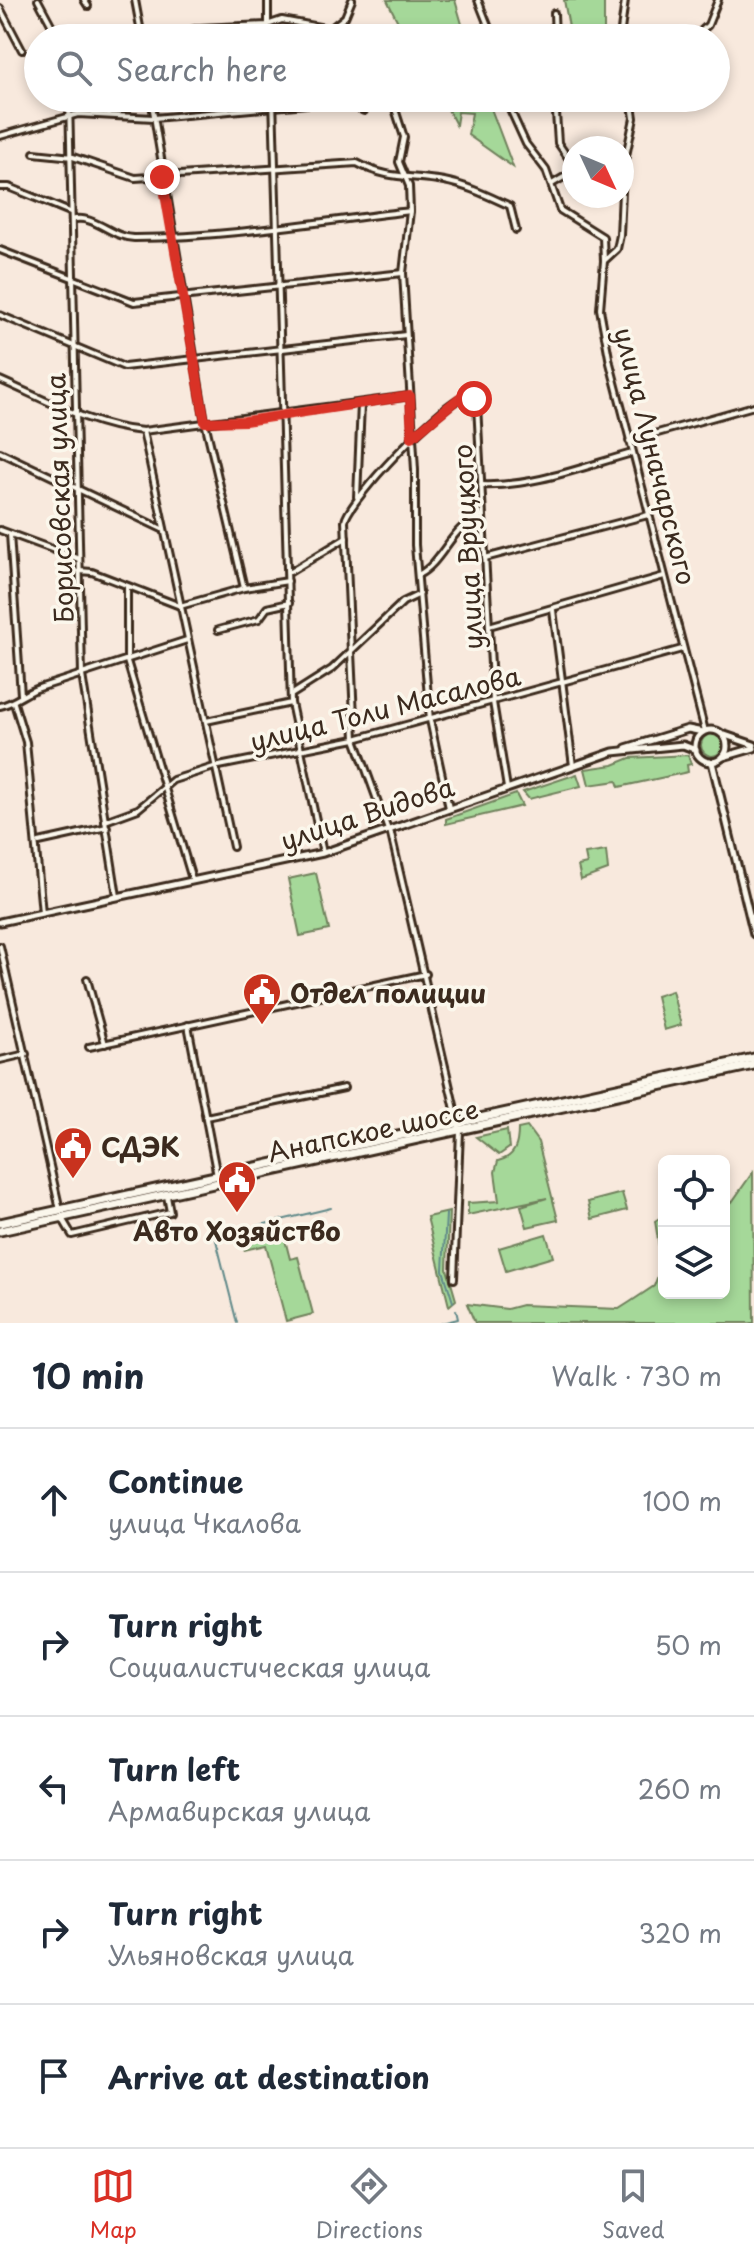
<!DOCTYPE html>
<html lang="en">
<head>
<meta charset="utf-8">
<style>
	body { margin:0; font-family:"Playpen Sans",sans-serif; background:#f6f6f7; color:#1f2937 }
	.controls { position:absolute; right:24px; bottom:24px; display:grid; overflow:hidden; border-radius:12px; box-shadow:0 4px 12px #0003 }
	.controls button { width:72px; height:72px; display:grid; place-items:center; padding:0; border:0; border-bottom:2px solid #e0e1e3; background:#fff; color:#1f2937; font:40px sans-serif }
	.compass { position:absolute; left:562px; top:136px; width:72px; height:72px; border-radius:50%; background:#fff; box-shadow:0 4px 12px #0003; rotate:134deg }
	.stop { position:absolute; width:24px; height:24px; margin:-18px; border:6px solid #d93025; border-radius:50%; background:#fff }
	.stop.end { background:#d93025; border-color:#fff; box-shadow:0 2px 8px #0008 }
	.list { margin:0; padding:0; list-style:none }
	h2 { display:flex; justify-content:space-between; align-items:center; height:104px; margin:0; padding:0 32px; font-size:34px }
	h2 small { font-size:26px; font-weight:400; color:#747a83 }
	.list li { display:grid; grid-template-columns:52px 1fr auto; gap:24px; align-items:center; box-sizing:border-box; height:144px; padding:0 32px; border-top:2px solid #e0e1e3 }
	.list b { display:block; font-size:30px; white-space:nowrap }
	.list p { margin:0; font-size:26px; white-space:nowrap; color:#747a83 }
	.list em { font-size:26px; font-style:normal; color:#747a83 }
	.icon { flex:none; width:44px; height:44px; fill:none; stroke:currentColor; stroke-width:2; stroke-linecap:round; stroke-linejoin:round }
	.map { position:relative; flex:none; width:754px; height:1323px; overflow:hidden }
	.search { position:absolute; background:#fff; box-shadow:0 4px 12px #0003; left:24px; right:24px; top:24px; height:88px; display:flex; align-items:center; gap:20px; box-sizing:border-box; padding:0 28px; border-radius:44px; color:#747a83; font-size:30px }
	.sheet { height:824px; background:#fff }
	nav { display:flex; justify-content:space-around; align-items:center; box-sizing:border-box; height:112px; border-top:2px solid #e0e1e3; background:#fff; font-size:22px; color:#747a83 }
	nav a { display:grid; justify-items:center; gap:4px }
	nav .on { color:#d93025 }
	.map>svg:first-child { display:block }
</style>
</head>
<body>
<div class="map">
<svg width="754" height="1323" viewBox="0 0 754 1323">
	<rect width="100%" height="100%" fill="#f8e9dd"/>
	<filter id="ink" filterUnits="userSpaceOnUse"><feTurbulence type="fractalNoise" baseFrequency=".0125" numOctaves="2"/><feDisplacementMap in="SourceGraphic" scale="16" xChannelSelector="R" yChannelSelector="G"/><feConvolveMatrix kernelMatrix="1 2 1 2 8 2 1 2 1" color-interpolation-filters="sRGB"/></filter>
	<g filter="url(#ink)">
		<g fill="#a5d899" stroke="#70815c" stroke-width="2">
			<polygon points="387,0 455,0 466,38 406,38"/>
			<polygon points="564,0 604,0 604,38 571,38"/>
			<polygon points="442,98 487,98 513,167 468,135 472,113 458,112 456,125"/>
			<circle cx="712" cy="745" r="11"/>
			<polygon points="688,755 691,764 687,765 688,772 619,787 617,781 589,785 585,769 613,765 630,758"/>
			<polygon points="577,774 581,786 529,799 523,792"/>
			<polygon points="516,794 522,806 446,824 446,819"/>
			<polygon points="606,851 608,870 581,880 578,866 587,864 585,854"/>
			<polygon points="316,873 329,930 300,936 288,879"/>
			<polygon points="672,991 681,1025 664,1030 656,996"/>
			<path d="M527 1127 538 1142 558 1220 527 1227 521 1206 547 1198 468 1215V1203L499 1201 495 1172 498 1161C515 1157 518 1145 518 1129Z"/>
			<polygon points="507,1130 509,1148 499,1155 476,1137"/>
			<polygon points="753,1172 754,1323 475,1323 467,1304 507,1309 522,1305 619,1309 630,1302 654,1286 662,1265 655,1221 664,1215 664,1293 724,1293 724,1199 732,1202"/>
			<polygon points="622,1193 627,1210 592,1219 588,1202"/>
			<polygon points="449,1212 447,1269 456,1300 449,1306 427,1217"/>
			<polygon points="281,1224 290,1259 298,1257 313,1314 286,1321 266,1245 244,1250 240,1234"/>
			<polygon points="546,1234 553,1257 506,1271 499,1248"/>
		</g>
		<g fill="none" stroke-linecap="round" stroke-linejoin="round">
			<g stroke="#608989" stroke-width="2">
				<polyline points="446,1214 443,1270 453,1302"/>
				<polyline points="237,1323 215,1236 331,1208"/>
				<polyline points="442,1323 458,1319 456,1310"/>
			</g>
			<defs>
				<g id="minor">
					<polyline points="38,0 53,28"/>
					<polyline points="84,0 88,6"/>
					<polyline points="135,0 142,38"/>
					<polyline points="268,0 268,38"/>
					<polyline points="478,0 493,38"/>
					<polyline points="0,8 22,50"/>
					<polyline points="554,13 555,38"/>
					<polyline points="155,38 200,28 267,25 282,20 330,29 345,17 352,0"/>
					<polyline points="620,38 625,0"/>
					<polyline points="694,38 708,25 718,0"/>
					<polyline points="69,98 82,675 117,896"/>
					<polyline points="151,98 205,422 244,588"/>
					<polyline points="273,98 291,703 323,853"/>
					<polyline points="404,98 395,109 404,137 399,162 409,186 410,211 403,273 415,470 415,545 430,720 449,808"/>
					<polyline points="505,98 526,144 546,170 560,210 603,237 604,261"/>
					<polyline points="631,98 634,118 623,170 620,235 617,249 604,261 600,309 610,363 705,731"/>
					<polyline points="0,136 78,114 154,118 317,103 347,103 364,111"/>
					<path d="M34 153 73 157 135 178 357 163C388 180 410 175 444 181 466 185 490 197 510 206L516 230"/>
					<polyline points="552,184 569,174 573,165 558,143 555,98"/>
					<polyline points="0,187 9,187 70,212"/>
					<path d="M72 220C93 213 113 239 135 238 227 237 319 222 410 211"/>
					<polyline points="0,250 134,302 403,273"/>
					<polyline points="0,315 124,367 406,335"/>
					<path d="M0 380C46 400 93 427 143 431L410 396"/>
					<polyline points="143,431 233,847"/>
					<polyline points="629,441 754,406"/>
					<polyline points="0,452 162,529"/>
					<path d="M481 485C533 487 582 467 632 453"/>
					<polyline points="357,497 361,404"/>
					<polyline points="0,530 79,559"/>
					<polyline points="10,534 21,695"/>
					<polyline points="485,558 648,515"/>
					<polyline points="79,571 92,572 180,606 244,588 288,581"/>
					<polyline points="290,572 346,538"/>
					<path d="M418 575C445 561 450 525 482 516"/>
					<polyline points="127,586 127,661 192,879"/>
					<polyline points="553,610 573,766"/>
					<polyline points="489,626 664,576"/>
					<polyline points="218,630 259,619 267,608 289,603"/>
					<polyline points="291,695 332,669 403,602 420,594"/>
					<polyline points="14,703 26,742 42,913"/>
					<path d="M0 706C15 703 24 693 39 688L187 640"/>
					<polyline points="206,721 291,703"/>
					<polyline points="105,821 138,809 173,780 214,767 355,739 682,649"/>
					<path d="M388 830 355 739 345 521C349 500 442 402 464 397L474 399 477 405 493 702 507 788"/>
					<polyline points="390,830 460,1131 454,1279"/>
					<polyline points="39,842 107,827"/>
					<polyline points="0,946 60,1210"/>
					<polyline points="87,979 105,1044"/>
					<polyline points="188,1025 217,1176"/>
					<polyline points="89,1047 426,974"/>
					<polyline points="0,1060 26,1054"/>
					<polyline points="206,1117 344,1088"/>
					<polyline points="62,1218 72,1235 170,1212 167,1196"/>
				</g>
				<g id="tertiary">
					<circle cx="711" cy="746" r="16"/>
					<polyline points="725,735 754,745"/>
					<polyline points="626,748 688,729 703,732"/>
					<polyline points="723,757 754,748"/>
					<polyline points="712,762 754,934"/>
					<polyline points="0,922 323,853 613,752 683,745 696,750"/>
				</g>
				<g id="trunk">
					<polyline points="0,1223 754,1058"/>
					<polyline points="0,1231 754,1065"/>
				</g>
			</defs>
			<use href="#minor" stroke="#3b2a1e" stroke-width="10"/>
			<use href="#tertiary" stroke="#3b2a1e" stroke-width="11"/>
			<use href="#trunk" stroke="#3b2a1e" stroke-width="13"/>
			<use href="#minor" stroke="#fbf7ec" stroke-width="4"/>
			<use href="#tertiary" stroke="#fbf7ec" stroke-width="5"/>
			<use href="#trunk" stroke="#fbf7ec" stroke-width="7"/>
		</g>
	</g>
	<g fill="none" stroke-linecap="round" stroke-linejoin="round" filter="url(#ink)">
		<polyline stroke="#d93025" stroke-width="10" points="162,177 205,422 245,421 410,396 412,437 459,398 474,399"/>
	</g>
	<defs>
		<symbol id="civic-pin" viewBox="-11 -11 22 30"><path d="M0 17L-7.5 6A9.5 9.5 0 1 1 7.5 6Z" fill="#c8321e" stroke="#fbf7ec"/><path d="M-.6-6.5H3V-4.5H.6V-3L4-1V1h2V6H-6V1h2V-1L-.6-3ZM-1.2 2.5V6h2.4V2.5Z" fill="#fff"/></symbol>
	</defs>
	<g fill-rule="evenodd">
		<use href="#civic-pin" x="240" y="970" width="44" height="60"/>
		<use href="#civic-pin" x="51" y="1124" width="44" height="60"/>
		<use href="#civic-pin" x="215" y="1158" width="44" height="60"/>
	</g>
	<g text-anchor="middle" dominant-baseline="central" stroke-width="7" stroke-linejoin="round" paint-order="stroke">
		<g font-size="26" fill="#3b2a1e" stroke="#fbf7ec">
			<text transform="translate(656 456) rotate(76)">улица Луначарского</text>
			<text transform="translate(59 498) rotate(-92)">Борисовская улица</text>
			<text transform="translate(467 547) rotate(-93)">улица Вруцкого</text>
			<text transform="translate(385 708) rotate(-14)">улица Толи Масалова</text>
			<text transform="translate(367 813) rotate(-18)">улица Видова</text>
			<text transform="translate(373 1130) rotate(-12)">Анапское шоссе</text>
		</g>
		<g font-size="26" font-weight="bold" fill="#3b2a1e" stroke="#fbf7ec" text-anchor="start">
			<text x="290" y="992">Отдел полиции</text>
			<text x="101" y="1146">СДЭК</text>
			<text x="237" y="1230" text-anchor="middle">Авто Хозяйство</text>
		</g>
	</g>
</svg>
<div class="controls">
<button><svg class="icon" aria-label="locate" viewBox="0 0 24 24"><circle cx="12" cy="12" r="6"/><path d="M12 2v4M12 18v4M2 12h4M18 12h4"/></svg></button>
<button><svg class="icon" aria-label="layers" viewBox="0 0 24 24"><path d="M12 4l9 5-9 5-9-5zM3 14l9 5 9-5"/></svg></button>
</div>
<svg class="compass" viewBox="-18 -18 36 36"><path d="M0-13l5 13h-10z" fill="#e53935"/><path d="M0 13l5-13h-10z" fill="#747a83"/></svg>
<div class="stop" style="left:474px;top:399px"></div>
<div class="stop end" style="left:162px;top:177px"></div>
<div class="search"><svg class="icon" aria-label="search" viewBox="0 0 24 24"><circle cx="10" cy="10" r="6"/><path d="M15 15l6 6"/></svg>Search here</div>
</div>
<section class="sheet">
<h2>10 min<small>Walk · 730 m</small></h2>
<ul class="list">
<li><svg class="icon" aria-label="ahead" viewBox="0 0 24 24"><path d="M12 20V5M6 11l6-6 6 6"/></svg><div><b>Continue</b><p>улица Чкалова</p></div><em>100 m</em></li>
<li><svg class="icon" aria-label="right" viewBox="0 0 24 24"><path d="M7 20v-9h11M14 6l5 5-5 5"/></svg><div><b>Turn right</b><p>Социалистическая улица</p></div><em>50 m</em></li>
<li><svg class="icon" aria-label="left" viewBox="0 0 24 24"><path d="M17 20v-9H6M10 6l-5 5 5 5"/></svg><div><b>Turn left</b><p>Армавирская улица</p></div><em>260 m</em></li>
<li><svg class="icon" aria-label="right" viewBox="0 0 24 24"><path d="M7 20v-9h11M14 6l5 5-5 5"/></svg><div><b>Turn right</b><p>Ульяновская улица</p></div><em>320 m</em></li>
<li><svg class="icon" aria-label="arrive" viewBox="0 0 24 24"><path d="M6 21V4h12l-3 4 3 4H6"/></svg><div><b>Arrive at destination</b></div></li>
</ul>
</section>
<nav>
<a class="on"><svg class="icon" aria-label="map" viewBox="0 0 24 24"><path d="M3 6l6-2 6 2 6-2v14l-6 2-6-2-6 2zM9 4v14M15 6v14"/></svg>Map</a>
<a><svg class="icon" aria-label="directions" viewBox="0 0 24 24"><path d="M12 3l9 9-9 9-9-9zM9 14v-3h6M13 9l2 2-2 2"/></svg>Directions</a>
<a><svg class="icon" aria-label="saved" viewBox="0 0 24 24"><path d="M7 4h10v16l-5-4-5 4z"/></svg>Saved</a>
</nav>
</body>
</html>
